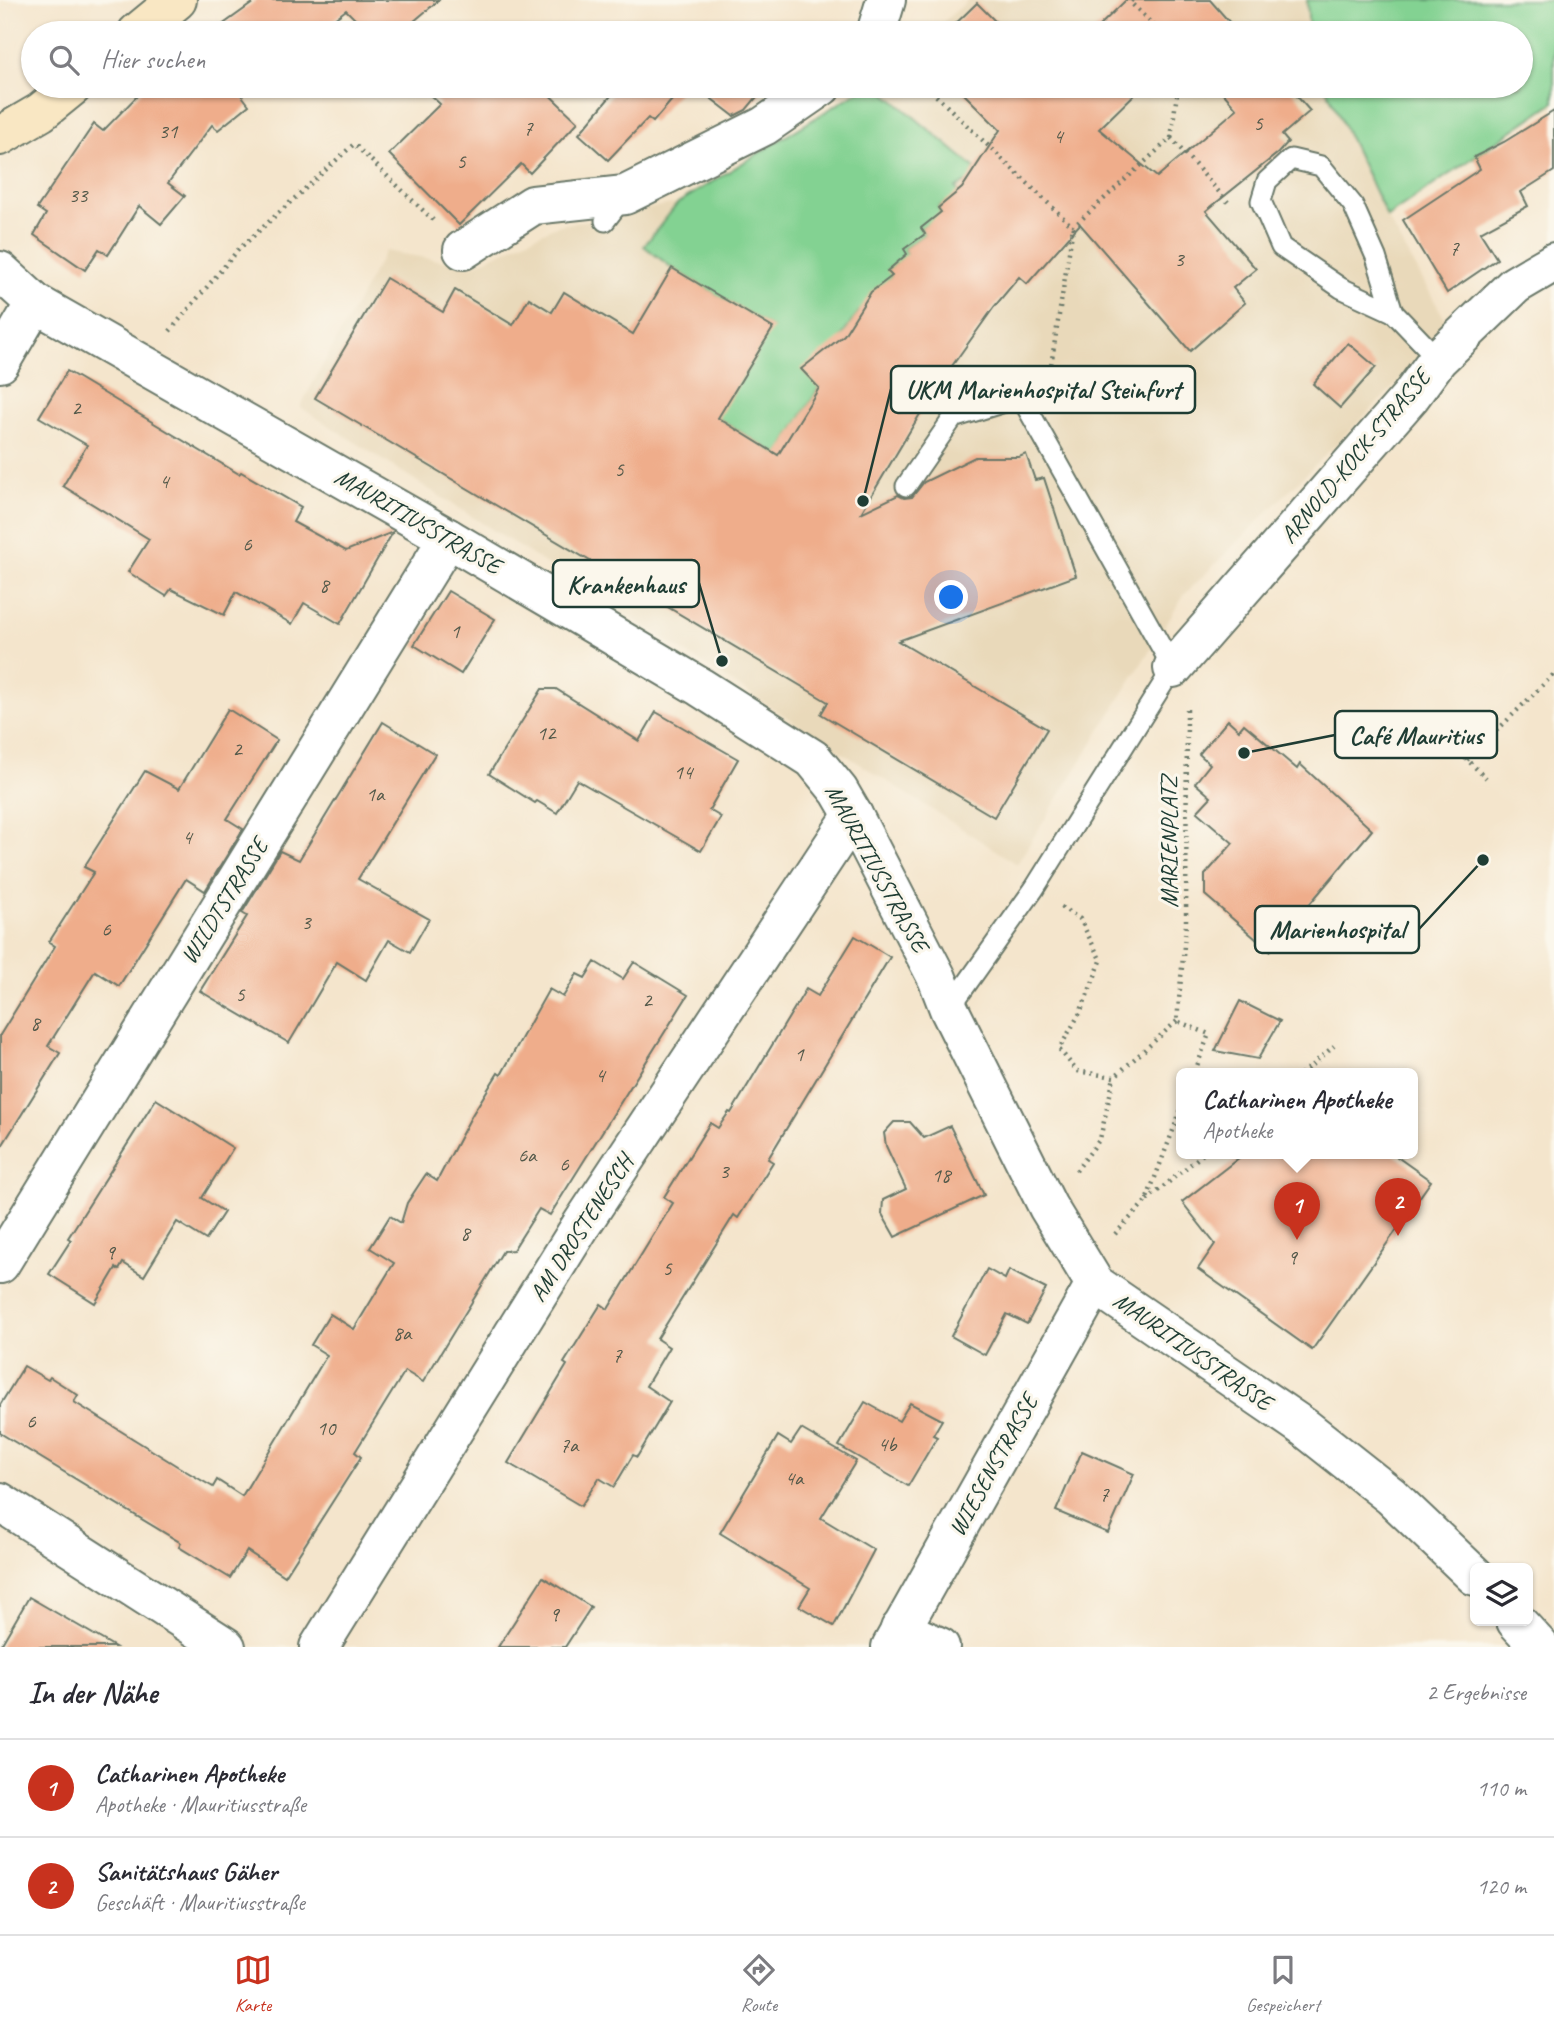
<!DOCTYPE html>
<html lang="de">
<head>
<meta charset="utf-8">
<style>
	body { margin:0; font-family:Caveat,sans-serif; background:#f2f2f3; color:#2b2b33 }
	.controls { position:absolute; right:21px; bottom:21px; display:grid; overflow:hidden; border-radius:10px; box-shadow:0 2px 5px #0004 }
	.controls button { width:63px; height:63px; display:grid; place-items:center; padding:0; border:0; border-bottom:2px solid #e1e1e2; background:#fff; color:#2b2b33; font:35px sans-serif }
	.you { position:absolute; left:952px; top:598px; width:24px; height:24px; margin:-18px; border:5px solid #fff; border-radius:50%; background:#1a73e8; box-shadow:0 0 0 10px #1a73e833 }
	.badge { display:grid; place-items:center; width:46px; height:46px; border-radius:50%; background:#c8321e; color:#fff; font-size:23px; font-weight:700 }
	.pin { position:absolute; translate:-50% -58px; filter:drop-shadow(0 2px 4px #0008) }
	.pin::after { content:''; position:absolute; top:37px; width:24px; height:21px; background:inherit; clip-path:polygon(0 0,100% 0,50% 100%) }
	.popup { position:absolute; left:1176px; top:1068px; width:242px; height:91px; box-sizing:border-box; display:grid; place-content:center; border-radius:10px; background:#fff; filter:drop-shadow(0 2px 5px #0005); font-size:23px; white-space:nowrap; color:#7c7c81 }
	.popup b { font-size:26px; color:#2b2b33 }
	.popup::after { content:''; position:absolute; left:50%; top:100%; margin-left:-14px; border:14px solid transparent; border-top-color:#fff }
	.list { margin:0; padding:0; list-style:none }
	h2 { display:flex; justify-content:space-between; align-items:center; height:91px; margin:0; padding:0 28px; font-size:30px }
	h2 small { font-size:23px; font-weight:400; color:#7c7c81 }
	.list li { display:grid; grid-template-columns:46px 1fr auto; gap:21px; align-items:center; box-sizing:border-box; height:98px; padding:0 28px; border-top:2px solid #e1e1e2 }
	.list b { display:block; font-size:26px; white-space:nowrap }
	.list p { margin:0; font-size:23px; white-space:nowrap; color:#7c7c81 }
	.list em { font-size:23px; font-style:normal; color:#7c7c81 }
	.icon { flex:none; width:38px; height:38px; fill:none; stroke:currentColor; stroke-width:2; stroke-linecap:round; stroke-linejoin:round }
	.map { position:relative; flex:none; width:1554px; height:1647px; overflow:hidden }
	.search { position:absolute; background:#fff; box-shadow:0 2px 5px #0004; left:21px; right:21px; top:21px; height:77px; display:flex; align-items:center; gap:18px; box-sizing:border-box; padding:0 24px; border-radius:38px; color:#7c7c81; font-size:26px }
	.sheet { height:287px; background:#fff }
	nav { display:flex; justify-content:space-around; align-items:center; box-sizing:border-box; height:98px; border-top:2px solid #e1e1e2; background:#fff; font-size:19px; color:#7c7c81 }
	nav a { display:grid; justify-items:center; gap:4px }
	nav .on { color:#c8321e }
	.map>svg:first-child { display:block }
</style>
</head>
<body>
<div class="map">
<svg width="1554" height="1647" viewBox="0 0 1554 1647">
	<rect width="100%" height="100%" fill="#fbf7ec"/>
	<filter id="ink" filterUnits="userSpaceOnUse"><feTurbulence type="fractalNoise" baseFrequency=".0143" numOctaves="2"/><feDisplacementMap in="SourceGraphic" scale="14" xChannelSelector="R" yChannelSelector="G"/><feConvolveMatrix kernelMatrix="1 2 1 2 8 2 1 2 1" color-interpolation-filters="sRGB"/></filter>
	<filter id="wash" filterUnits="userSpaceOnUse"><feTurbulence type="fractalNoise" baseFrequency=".00686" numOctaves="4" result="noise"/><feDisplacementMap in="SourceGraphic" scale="28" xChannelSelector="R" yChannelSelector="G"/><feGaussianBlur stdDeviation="1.57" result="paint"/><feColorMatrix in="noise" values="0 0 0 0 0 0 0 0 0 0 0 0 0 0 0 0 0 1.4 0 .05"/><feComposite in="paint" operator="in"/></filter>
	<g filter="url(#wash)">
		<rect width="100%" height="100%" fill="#f4e5cc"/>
		<g fill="#e9d9ba">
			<polygon points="969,0 1307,0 1309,33 930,33"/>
			<polygon points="867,86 1325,86 1387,217 1451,330 1184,595 1017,864 300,407 385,251 472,266 556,226 678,203"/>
		</g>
		<g fill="#83d292" stroke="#518863" stroke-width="2">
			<polygon points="1307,0 1554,0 1554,102 1387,217 1325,86 1521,86 1521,33 1309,33"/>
			<polygon points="867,86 877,86 975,168 974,170 979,174 956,188 960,194 938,207 942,214 921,228 925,234 904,249 908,255 888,270 892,276 858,313 842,336 819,388 778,455 708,412 772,328 672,268 644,246 678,203"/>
		</g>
		<g id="blocks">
			<g fill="#efad8b">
				<polygon points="257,0 439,0 400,33 369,33 346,10 316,33 211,33"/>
				<polygon points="1126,0 1210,0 1239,33 1092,33"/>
				<polygon points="977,3 1007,33 946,33"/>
				<polygon points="147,86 246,86 239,92 249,105 218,130 212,125 168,183 185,196 161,224 139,206 108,255 99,249 85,270 34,235 46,214 37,208 94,124 103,131"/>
				<polygon points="420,86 540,86 578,122 530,173 521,164 459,225 389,154 440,104"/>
				<polygon points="619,86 684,86 653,122 648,118 608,160 579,134"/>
				<polygon points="695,86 766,86 746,110 734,116"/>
				<polygon points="956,86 1143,86 1099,129 1157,177 1237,109 1217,86 1288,86 1310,111 1282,135 1288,142 1278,153 1206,211 1256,269 1233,288 1245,303 1190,351 1080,224 1027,284 1019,277 994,307 932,394 861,513 898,495 904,498 912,497 924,482 975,457 1019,457 1026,454 1035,480 1044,478 1076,576 898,641 1047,729 994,817 821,714 828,702 315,398 386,278 443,312 455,290 513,325 529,298 552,312 564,292 633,334 672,268 773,328 718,418 778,455 819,388 801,369 844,335 871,292 892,276 887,271 907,254 904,249 925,234 921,228 941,212 938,208 962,188 1000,130"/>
				<polygon points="1554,111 1554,171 1521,192 1528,206 1480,232 1497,259 1447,293 1403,220 1480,169 1474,157 1504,142"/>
				<polygon points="1348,343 1376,367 1340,408 1313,384"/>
				<polygon points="67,371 239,474 241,472 301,507 293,522 346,551 393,532 340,624 304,603 292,624 236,592 224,615 171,589 166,596 128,572 149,539 63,486 87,445 39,417"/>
				<polygon points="448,591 495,619 461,674 414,645"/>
				<polygon points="542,689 556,689 639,741 656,712 738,759 709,810 721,817 701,851 577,780 557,813 537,801 535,803 489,774"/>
				<polygon points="228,709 277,740 227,819 243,829 205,891 186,879 119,986 95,971 48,1046 60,1053 0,1149 0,1035 55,946 49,942 94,872 84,867 145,771 179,789"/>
				<polygon points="1228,720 1239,730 1244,724 1297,769 1300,764 1372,830 1270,951 1205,895 1205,875 1233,843 1197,812 1211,797 1195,783 1210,764 1199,754"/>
				<polygon points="383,722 435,754 358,879 429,919 410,952 389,940 366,980 337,962 289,1043 200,991 247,916 242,913 280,851 299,860"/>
				<polygon points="855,936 890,957 768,1159 773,1162 738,1218 734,1215 657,1339 669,1347 646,1386 670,1402 637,1457 633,1455 614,1487 599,1478 581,1506 508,1463 567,1365 564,1363 601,1304 608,1309 673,1203 664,1197 710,1123 718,1128 729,1112 731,1113 806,989 818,996"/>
				<polygon points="595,962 623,979 634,962 688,995 550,1215 539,1209 513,1250 503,1251 423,1382 405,1371 355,1452 361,1457 285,1576 247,1551 230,1578 179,1547 181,1543 0,1433 0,1405 24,1366 48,1380 50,1377 78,1395 74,1402 177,1466 213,1487 217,1480 242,1496 327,1355 311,1345 330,1314 354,1329 394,1263 370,1248 390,1216 401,1223 407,1203 426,1174 437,1181 472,1115 498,1073 501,1075 549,989 563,997 577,974 585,978"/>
				<polygon points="1240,1001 1280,1021 1258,1059 1215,1051"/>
				<polygon points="156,1099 233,1148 202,1198 224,1212 206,1240 177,1222 144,1276 123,1263 119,1270 116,1268 95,1303 49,1274 71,1240 68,1238"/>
				<polygon points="894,1122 910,1122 924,1138 950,1126 984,1195 895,1237 882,1214 883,1200 906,1189 886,1146 884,1133"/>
				<polygon points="1244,1154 1393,1154 1431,1181 1312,1350 1198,1269 1215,1244 1182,1202"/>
				<polygon points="987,1269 1005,1279 1009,1270 1046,1289 1027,1324 1007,1314 985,1355 951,1336"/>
				<polygon points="865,1402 899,1421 910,1403 942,1420 933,1435 937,1437 908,1486 839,1446"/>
				<polygon points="801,1429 856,1461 821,1518 874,1550 834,1626 799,1606 810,1588 720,1533 778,1436 791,1444"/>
				<polygon points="1082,1451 1134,1474 1108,1533 1056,1511"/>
				<polygon points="543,1577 591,1607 565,1647 498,1647"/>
				<polygon points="29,1597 115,1647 0,1647"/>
			</g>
		</g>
	</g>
	<g filter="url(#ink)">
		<use href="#blocks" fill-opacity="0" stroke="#6a7869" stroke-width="2"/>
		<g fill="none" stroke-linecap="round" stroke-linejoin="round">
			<defs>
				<g id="lane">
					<polyline points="605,221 624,196"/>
					<polyline points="1393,312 1376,257 1353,205 1321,166 1291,159 1267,181 1261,201 1281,247 1341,288 1393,312 1438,359"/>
					<polyline points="906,486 953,418 1021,397 1173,668 1034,889 949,1009"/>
				</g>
				<g id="street">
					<polyline points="876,33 886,0"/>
					<polyline points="463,250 533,205 625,195 764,126 822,86"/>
					<polyline points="0,271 35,303 448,538 700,687 813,759 839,791 853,815 937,978 949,1009 1048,1207 1095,1284 1305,1428 1391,1496 1475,1576"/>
					<polyline points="0,363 35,303"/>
					<polyline points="1173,668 1410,397 1438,359 1515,285 1554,262"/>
					<polyline points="0,1264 448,538"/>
					<polyline points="0,1502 226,1647"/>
					<polyline points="1516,1621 1540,1647"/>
					<polyline points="900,1629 940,1647"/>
					<polyline points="319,1647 580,1227 853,815"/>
					<polyline points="891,1647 1095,1284"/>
				</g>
				<g id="secondary">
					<polyline points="137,33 177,0"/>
					<polyline points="0,136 41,112 73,86"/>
				</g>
			</defs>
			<use href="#lane" stroke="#6a7869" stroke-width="23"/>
			<use href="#street" stroke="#6a7869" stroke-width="42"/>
			<use href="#secondary" stroke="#6a7869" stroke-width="42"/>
			<g stroke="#6a7869" stroke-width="4.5" stroke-dasharray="2 5" stroke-linecap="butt">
				<polyline points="1132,0 1130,2 1161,33"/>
				<polyline points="926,86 1073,227 1171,138 1228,202"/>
				<polyline points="1171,138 1178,86"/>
				<polyline points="170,331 238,250 354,144 433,220"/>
				<polyline points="1049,378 1073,227"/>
				<polyline points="1187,709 1186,924 1177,1021 1209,1034 1194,1074"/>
				<polyline points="1450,743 1486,778"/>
				<polyline points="1467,760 1554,674"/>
				<polyline points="1061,907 1080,919 1101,961 1080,1013 1059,1049 1077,1071 1114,1077 1177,1021"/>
				<polyline points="1301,1074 1334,1046"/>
				<polyline points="1076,1171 1100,1139 1114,1077"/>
				<polyline points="1147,1200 1203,1154"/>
				<polyline points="1115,1234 1146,1201 1182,1107"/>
			</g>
			<use href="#lane" stroke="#fff" stroke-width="19"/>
			<use href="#street" stroke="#fff" stroke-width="38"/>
			<use href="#secondary" stroke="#f9e7c3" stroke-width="38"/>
		</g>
	</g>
	<g text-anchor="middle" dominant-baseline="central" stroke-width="6" stroke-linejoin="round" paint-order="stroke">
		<g font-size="21" fill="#53594a">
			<text x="1258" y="123">5</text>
			<text x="528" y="128">7</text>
			<text x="168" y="131">31</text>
			<text x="1058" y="136">4</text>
			<text x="461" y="161">5</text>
			<text x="78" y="195">33</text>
			<text x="1454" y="248">7</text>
			<text x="1179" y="259">3</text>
			<text x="76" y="408">2</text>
			<text x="619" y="469">5</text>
			<text x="164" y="481">4</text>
			<text x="247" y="544">6</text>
			<text x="324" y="585">8</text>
			<text x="455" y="631">1</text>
			<text x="546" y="733">12</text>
			<text x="237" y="749">2</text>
			<text x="683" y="772">14</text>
			<text x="375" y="794">1a</text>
			<text x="187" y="837">4</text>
			<text x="306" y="922">3</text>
			<text x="106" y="929">6</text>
			<text x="240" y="994">5</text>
			<text x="647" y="1000">2</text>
			<text x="35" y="1023">8</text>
			<text x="799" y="1054">1</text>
			<text x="600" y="1075">4</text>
			<text x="527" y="1155">6a</text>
			<text x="564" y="1164">6</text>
			<text x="724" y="1171">3</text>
			<text x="941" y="1175">18</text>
			<text x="465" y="1233">8</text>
			<text x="110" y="1252">9</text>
			<text x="1292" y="1257">9</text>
			<text x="667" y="1268">5</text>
			<text x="402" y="1333">8a</text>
			<text x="617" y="1355">7</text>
			<text x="31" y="1421">6</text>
			<text x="326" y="1428">10</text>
			<text x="887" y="1444">4b</text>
			<text x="569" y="1445">7a</text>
			<text x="794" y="1478">4a</text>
			<text x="1104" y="1494">7</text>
			<text x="554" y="1614">9</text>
		</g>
		<g font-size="24" fill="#1f3d34" stroke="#fbf7ec">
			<text transform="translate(1355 456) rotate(-50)">ARNOLD-KOCK-STRASSE</text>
			<text transform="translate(418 521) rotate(30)">MAURITIUSSTRASSE</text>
			<text transform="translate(1169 842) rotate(-90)">MARIENPLATZ</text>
			<text transform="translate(877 868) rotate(61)">MAURITIUSSTRASSE</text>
			<text transform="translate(224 901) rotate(-58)">WILDTSTRASSE</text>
			<text transform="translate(581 1228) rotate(-57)">AM DROSTENESCH</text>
			<text transform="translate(1193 1351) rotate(35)">MAURITIUSSTRASSE</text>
			<text transform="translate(993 1465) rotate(-61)">WIESENSTRASSE</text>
		</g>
	</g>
	<path fill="none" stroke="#1f3d34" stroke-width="2.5" d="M863 501L891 389M722 661L699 583M1244 753L1335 735M1483 860L1419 929"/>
	<g fill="#1f3d34" stroke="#fbf7ec" stroke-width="2.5">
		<circle cx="863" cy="501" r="7"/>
		<circle cx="722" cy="661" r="7"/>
		<circle cx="1244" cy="753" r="7"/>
		<circle cx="1483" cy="860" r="7"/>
	</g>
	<g fill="#fbf7ec" stroke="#1f3d34" stroke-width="2.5">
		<rect x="891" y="366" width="304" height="47" rx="7"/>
		<rect x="553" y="560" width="146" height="47" rx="7"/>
		<rect x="1335" y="711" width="162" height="47" rx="7"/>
		<rect x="1255" y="906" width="164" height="47" rx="7"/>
	</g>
	<g font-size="26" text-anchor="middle" font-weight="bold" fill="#1f3d34">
		<text x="1043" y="398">UKM Marienhospital Steinfurt</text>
		<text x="626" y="593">Krankenhaus</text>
		<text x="1416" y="744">Café Mauritius</text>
		<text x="1337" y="938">Marienhospital</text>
	</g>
</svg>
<div class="controls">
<button><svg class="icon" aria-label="layers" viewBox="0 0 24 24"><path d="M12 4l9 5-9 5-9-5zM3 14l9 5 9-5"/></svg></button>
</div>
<div class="you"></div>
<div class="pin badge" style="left:1297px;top:1240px">1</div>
<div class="popup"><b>Catharinen Apotheke</b>Apotheke</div>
<div class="pin badge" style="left:1398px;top:1236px">2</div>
<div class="search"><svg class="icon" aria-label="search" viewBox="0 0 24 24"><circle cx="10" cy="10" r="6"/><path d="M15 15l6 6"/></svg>Hier suchen</div>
</div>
<section class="sheet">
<h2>In der Nähe<small>2 Ergebnisse</small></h2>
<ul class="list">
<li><span class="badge">1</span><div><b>Catharinen Apotheke</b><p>Apotheke · Mauritiusstraße</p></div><em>110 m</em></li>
<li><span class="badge">2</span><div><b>Sanitätshaus Gäher</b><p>Geschäft · Mauritiusstraße</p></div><em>120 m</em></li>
</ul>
</section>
<nav>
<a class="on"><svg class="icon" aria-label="map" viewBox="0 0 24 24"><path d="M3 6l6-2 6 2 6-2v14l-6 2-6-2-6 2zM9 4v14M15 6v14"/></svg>Karte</a>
<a><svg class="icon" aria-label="directions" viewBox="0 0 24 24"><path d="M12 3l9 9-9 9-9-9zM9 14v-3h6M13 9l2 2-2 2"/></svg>Route</a>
<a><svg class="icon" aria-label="saved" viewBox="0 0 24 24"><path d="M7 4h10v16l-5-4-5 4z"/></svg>Gespeichert</a>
</nav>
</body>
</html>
